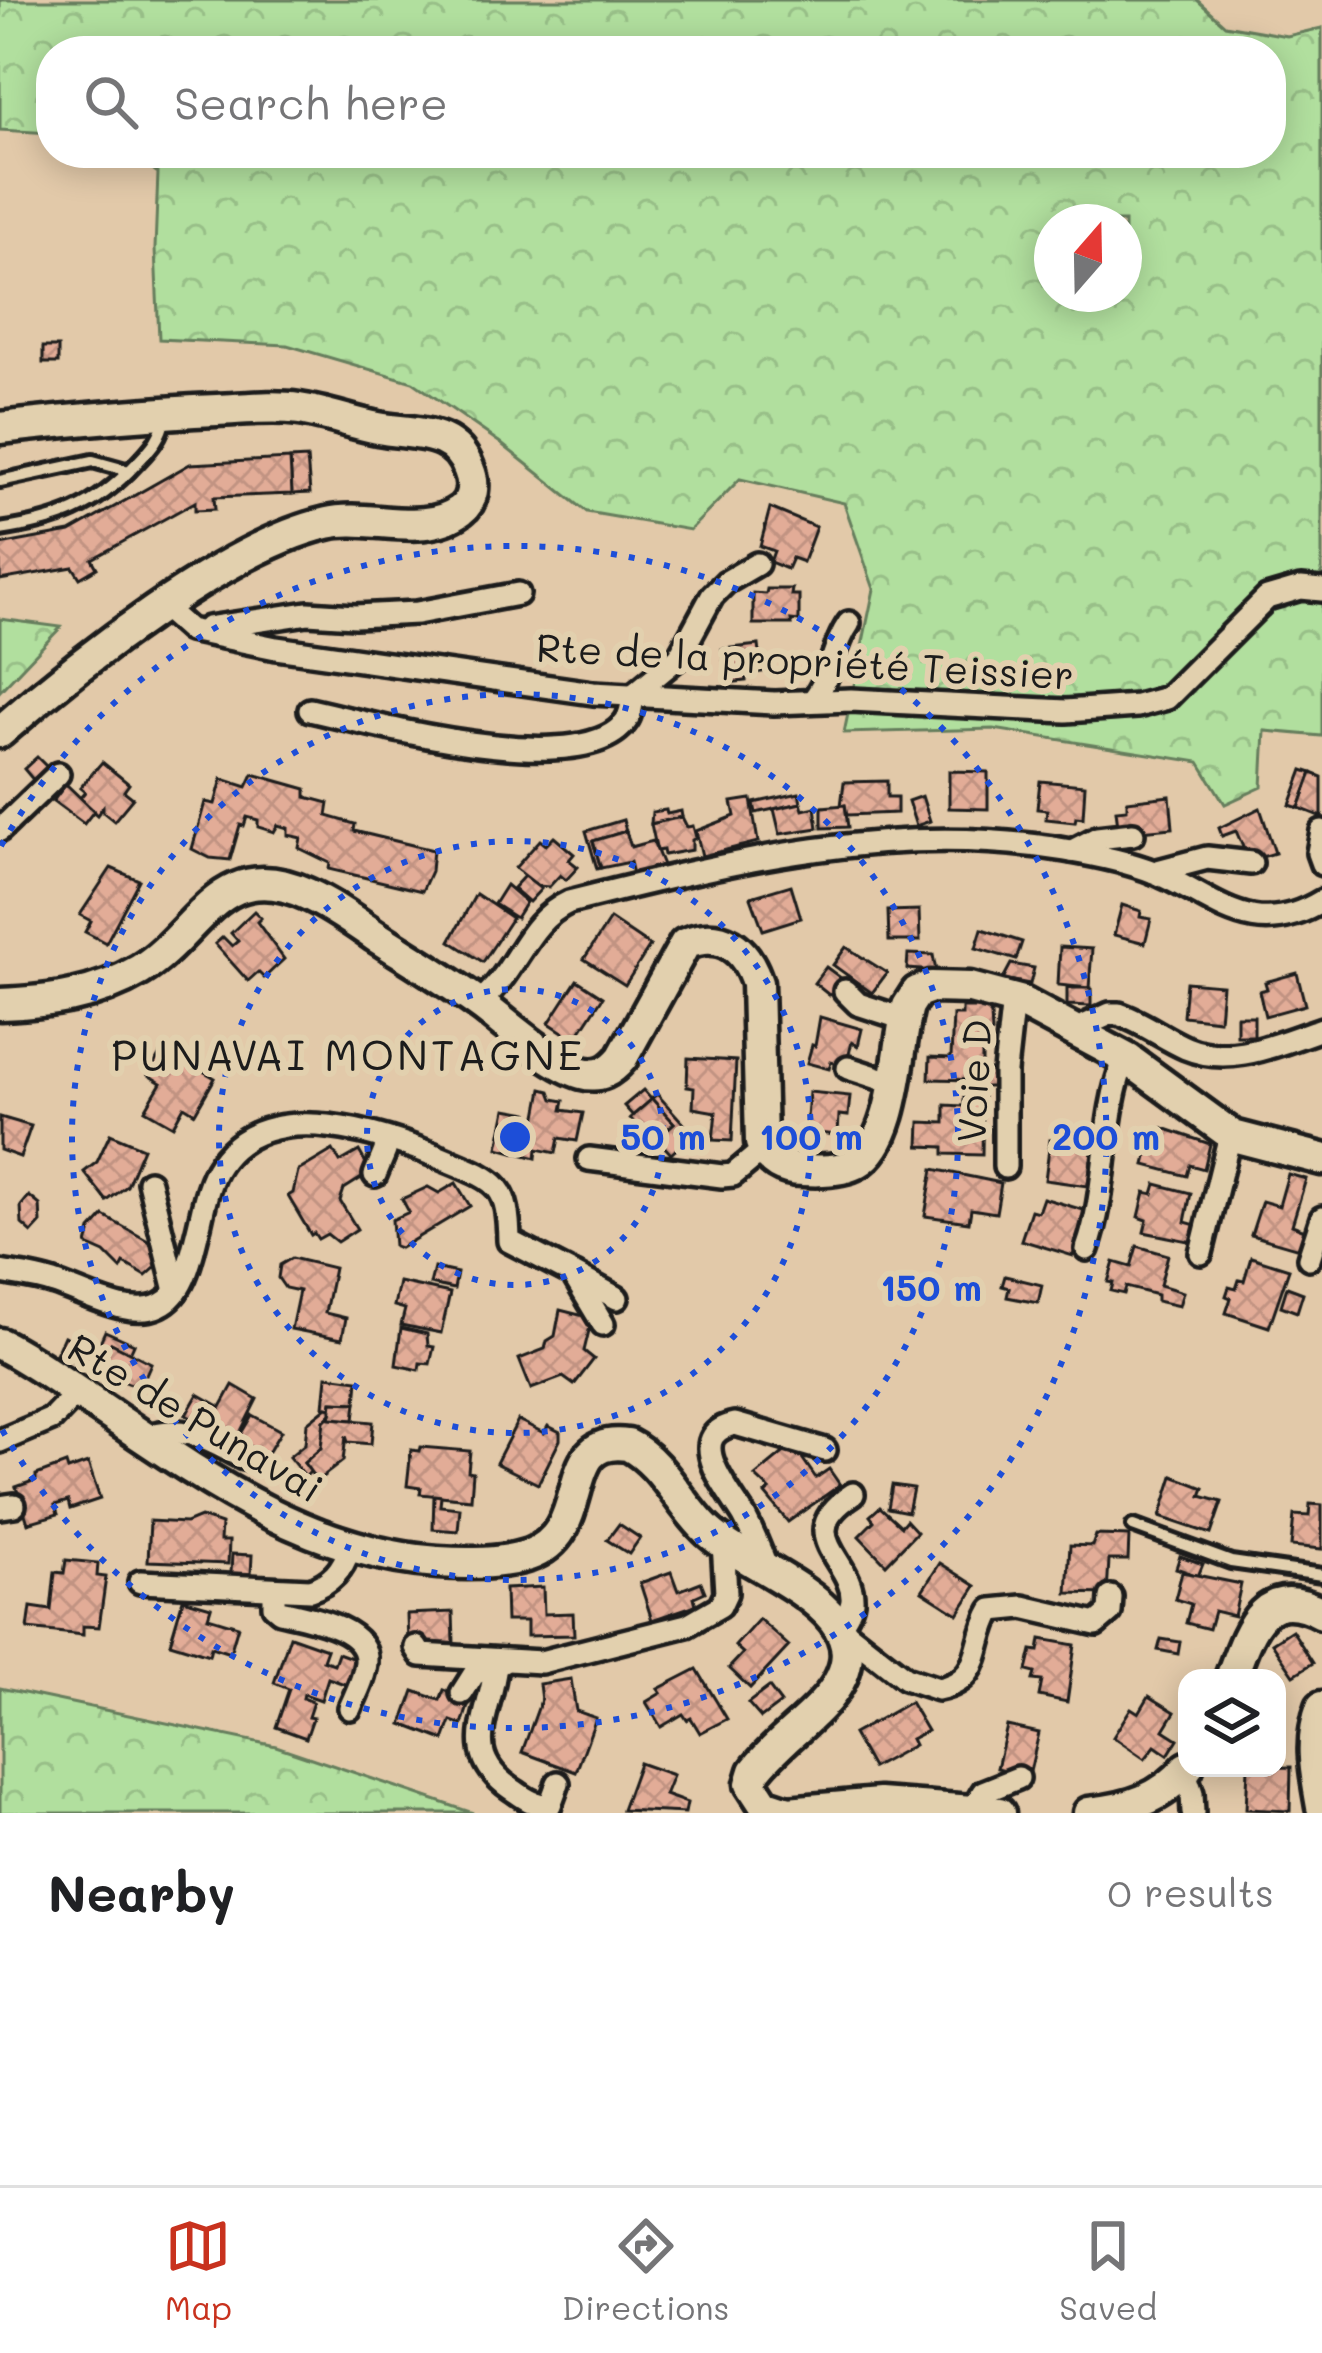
<!DOCTYPE html>
<html lang="en">
<head>
<meta charset="utf-8">
<style>
	body { margin:0; font-family:Mali,sans-serif; background:#f2f2f2; color:#202124 }
	.controls { position:absolute; right:36px; bottom:36px; display:grid; overflow:hidden; border-radius:24px; box-shadow:0 6px 30px #0003 }
	.controls button { width:108px; height:108px; display:grid; place-items:center; padding:0; border:0; border-bottom:3px solid #e0e0e0; background:#fff; color:#202124; font:60px sans-serif }
	.compass { position:absolute; left:1034px; top:204px; width:108px; height:108px; border-radius:50%; background:#fff; box-shadow:0 6px 30px #0003; rotate:20deg }
	.list { margin:0; padding:0; list-style:none }
	h2 { display:flex; justify-content:space-between; align-items:center; height:156px; margin:0; padding:0 48px; font-size:51px }
	h2 small { font-size:39px; font-weight:400; color:#757577 }
	.icon { flex:none; width:66px; height:66px; fill:none; stroke:currentColor; stroke-width:2; stroke-linecap:round; stroke-linejoin:round }
	.map { position:relative; flex:none; width:1322px; height:1813px; overflow:hidden }
	.search { position:absolute; background:#fff; box-shadow:0 6px 30px #0003; left:36px; right:36px; top:36px; height:132px; display:flex; align-items:center; gap:30px; box-sizing:border-box; padding:0 42px; border-radius:48px; color:#757577; font-size:45px }
	.sheet { height:372px; background:#fff }
	nav { display:flex; justify-content:space-around; align-items:center; box-sizing:border-box; height:168px; border-top:3px solid #e0e0e0; background:#fff; font-size:33px; color:#757577 }
	nav a { display:grid; justify-items:center; gap:6px }
	nav .on { color:#c8321e }
	.map>svg:first-child { display:block }
</style>
</head>
<body>
<div class="map">
<svg width="1322" height="1813" viewBox="0 0 1322 1813">
	<defs>
		<pattern id="forest-crowns" width="20" height="18" patternUnits="userSpaceOnUse" patternTransform="scale(3)"><rect width="20" height="18" fill="#b1df9e"/><path d="M2 6a3 3 0 1 1 6 0M12 15a3 3 0 1 1 6 0" fill="none" stroke="#98bf88"/></pattern>
		<pattern id="building-cross-hatch" width="8" height="8" patternUnits="userSpaceOnUse" patternTransform="scale(3)"><rect width="8" height="8" fill="#e2ac97"/><path d="M0 0l8 8M0 8l8-8" fill="none" stroke="#c19382"/></pattern>
	</defs>
	<rect width="100%" height="100%" fill="#e2c9a9"/>
	<filter id="ink" filterUnits="userSpaceOnUse"><feTurbulence type="fractalNoise" baseFrequency=".00833" numOctaves="2"/><feDisplacementMap in="SourceGraphic" scale="24" xChannelSelector="R" yChannelSelector="G"/><feConvolveMatrix kernelMatrix="1 2 1 2 8 2 1 2 1" color-interpolation-filters="sRGB"/></filter>
	<g filter="url(#ink)">
		<g fill="url(#forest-crowns)" stroke="#667e5d" stroke-width="3" fill-rule="evenodd">
			<path d="M0 0H1197L1225 25 1287 36 1322 28V736L1265 731 1262 787 1225 804 1199 762 994 729 844 733 874 589 844 503 740 479 690 530 587 512 499 442 413 382 287 345 159 339 155 249 158 173 129 153H1271V51H51V133L0 130ZM1052 222H1124V294H1052Z"/>
			<polygon points="0,619 61,627 0,691"/>
			<polygon points="0,1688 276,1746 473,1813 0,1813"/>
		</g>
		<g fill="url(#building-cross-hatch)" stroke="#1c1c1c" stroke-width="3">
			<rect x="43" y="347" width="15" height="16"/>
			<polygon points="307,458 310,493 292,494 290,459"/>
			<polygon points="290,459 292,494 214,497 215,509 195,510 195,502 92,559 97,568 80,578 73,567 0,580 0,545 70,532 190,464"/>
			<polygon points="770,508 816,527 803,562 792,558 787,569 770,562 774,551 760,546"/>
			<polygon points="767,589 792,589 791,595 799,595 799,621 791,620 792,624 753,624 753,593 766,594"/>
			<polygon points="759,645 762,672 745,674 746,681 726,683 722,649"/>
			<polygon points="37,757 49,769 35,782 24,769"/>
			<polygon points="102,762 129,784 124,791 133,798 114,821 103,812 103,807 97,815 79,799 85,792 80,788"/>
			<polygon points="1303,770 1312,773 1299,808 1290,805"/>
			<polygon points="949,771 988,772 988,809 949,808"/>
			<polygon points="1312,773 1322,777 1322,817 1299,808"/>
			<polygon points="253,774 306,789 306,797 329,803 327,816 355,824 354,831 433,850 431,871 422,891 329,869 330,863 299,848 301,838 288,835 288,828 278,825 274,832 258,827 258,820 247,817 244,826 240,825 230,860 210,858 192,849 205,802 215,804 222,779 247,787"/>
			<polygon points="887,781 887,797 897,797 897,813 847,815 845,805 841,806 844,782"/>
			<polygon points="1040,781 1085,785 1083,818 1076,817 1075,822 1046,819 1047,810 1037,809"/>
			<polygon points="66,784 94,811 84,824 53,801"/>
			<polygon points="799,793 801,803 756,813 754,803"/>
			<polygon points="922,796 930,821 916,826 908,801"/>
			<polygon points="1170,796 1173,828 1129,832 1118,826 1116,810 1127,809 1127,801"/>
			<polygon points="751,799 758,842 702,856 696,831 735,816 732,802"/>
			<polygon points="801,803 803,810 815,807 818,828 780,834 774,809"/>
			<polygon points="845,805 848,827 822,828 822,807"/>
			<polygon points="1260,808 1275,853 1249,861 1236,831 1222,836 1219,828"/>
			<polygon points="666,810 667,814 681,811 682,817 651,824 652,812"/>
			<polygon points="682,817 687,827 693,826 696,838 692,840 692,850 664,855 663,850 657,851 651,824"/>
			<polygon points="623,820 626,831 593,841 601,868 597,869 586,831"/>
			<polygon points="626,831 631,847 653,841 663,865 633,874 630,862 601,868 593,841"/>
			<polygon points="554,837 574,854 569,860 578,867 566,880 560,875 549,887 538,886 515,868 540,840 546,845"/>
			<polygon points="111,868 139,880 106,943 85,932 91,921 80,915"/>
			<polygon points="524,876 541,889 529,902 513,888"/>
			<polygon points="506,885 526,902 516,918 494,904"/>
			<polygon points="791,885 801,918 763,930 751,897"/>
			<polygon points="476,894 512,918 483,962 450,941"/>
			<polygon points="1122,905 1141,911 1140,917 1151,919 1145,943 1114,935"/>
			<polygon points="919,910 920,941 889,941 888,911"/>
			<polygon points="254,911 261,918 257,922 284,959 264,978 258,972 248,981 215,944 223,937 232,946 238,941 231,933"/>
			<polygon points="610,919 650,946 625,985 584,959"/>
			<polygon points="982,929 1022,942 1016,960 976,948"/>
			<polygon points="846,947 887,973 872,993 833,965"/>
			<polygon points="1060,947 1092,949 1089,988 1058,985"/>
			<polygon points="908,954 933,955 936,971 907,969"/>
			<polygon points="1011,964 1034,968 1030,984 1003,979"/>
			<polygon points="826,967 854,988 829,995 814,983"/>
			<polygon points="1297,973 1305,1005 1265,1016 1259,991 1267,989 1265,982"/>
			<polygon points="577,980 603,997 575,1040 549,1023"/>
			<polygon points="1186,982 1222,985 1219,1020 1183,1016"/>
			<polygon points="1067,988 1091,988 1091,1006 1067,1005"/>
			<polygon points="962,1008 985,1008 991,1015 992,1033 982,1034 982,1069 991,1070 992,1087 976,1087 976,1080 929,1079 930,1057 951,1058 953,1015 962,1015"/>
			<rect x="1237" y="1016" width="17" height="20"/>
			<polygon points="820,1017 862,1029 858,1046 852,1042 846,1066 831,1062 829,1069 807,1063 812,1045 815,1046"/>
			<polygon points="168,1051 215,1078 195,1113 184,1106 173,1126 145,1110 161,1083 148,1075 160,1054"/>
			<polygon points="688,1058 736,1061 732,1141 713,1140 716,1112 693,1108 694,1088 687,1087"/>
			<polygon points="542,1089 550,1091 553,1099 564,1101 562,1110 583,1113 577,1141 559,1138 556,1153 537,1149 536,1158 498,1148 506,1109 528,1113 527,1119 536,1121"/>
			<polygon points="643,1090 651,1099 657,1094 693,1134 671,1154 661,1143 656,1147 652,1143 674,1123 652,1099 633,1116 624,1106"/>
			<polygon points="809,1092 850,1096 848,1116 839,1115 838,1135 806,1132"/>
			<polygon points="964,1097 983,1098 982,1155 944,1154 944,1147 919,1146 920,1122 945,1123 945,1105 964,1106"/>
			<polygon points="652,1099 674,1123 652,1143 630,1118"/>
			<polygon points="0,1117 31,1126 20,1157 0,1150"/>
			<polygon points="1163,1128 1210,1144 1204,1169 1190,1165 1187,1176 1145,1165 1149,1149 1157,1151"/>
			<polygon points="110,1134 143,1148 127,1186 107,1201 84,1172 97,1162"/>
			<polygon points="1050,1140 1093,1146 1088,1186 1045,1180"/>
			<polygon points="333,1150 340,1162 359,1151 371,1172 344,1189 340,1201 357,1229 337,1242 327,1234 318,1239 314,1233 311,1235 288,1196 293,1193 298,1171"/>
			<polygon points="933,1169 1001,1183 996,1213 971,1209 969,1222 925,1216"/>
			<polygon points="1288,1174 1306,1179 1292,1225 1305,1230 1299,1249 1251,1235 1262,1201 1279,1206"/>
			<polygon points="456,1183 470,1206 400,1248 394,1246 392,1220 409,1212 402,1199 428,1187 439,1193"/>
			<polygon points="1156,1184 1191,1193 1185,1222 1196,1225 1193,1242 1144,1232 1147,1220 1139,1217 1145,1192 1153,1194"/>
			<polygon points="29,1196 40,1205 41,1223 32,1233 22,1224 21,1206"/>
			<polygon points="1043,1198 1087,1211 1073,1256 1021,1240 1031,1210 1038,1212"/>
			<polygon points="104,1216 157,1246 156,1267 146,1276 124,1263 121,1269 105,1253 87,1245 91,1230"/>
			<polygon points="1137,1246 1168,1255 1160,1285 1183,1292 1179,1306 1157,1301 1157,1295 1126,1287 1124,1294 1111,1291 1113,1283 1108,1282 1114,1262 1131,1267"/>
			<polygon points="1251,1257 1289,1269 1269,1327 1226,1313 1231,1298 1226,1296 1229,1287 1236,1289 1239,1280 1244,1281"/>
			<polygon points="292,1258 334,1268 325,1313 346,1318 342,1339 291,1329 299,1291 285,1288 278,1278 280,1265"/>
			<polygon points="434,1268 457,1273 454,1289 430,1284"/>
			<polygon points="1005,1276 1042,1285 1038,1303 1007,1297 1009,1288 1002,1286"/>
			<polygon points="399,1282 450,1293 441,1333 401,1325 405,1309 394,1306"/>
			<polygon points="1287,1287 1303,1293 1297,1312 1281,1306"/>
			<polygon points="560,1310 592,1318 584,1351 594,1359 574,1385 563,1377 531,1389 519,1359 545,1349 547,1341 555,1336"/>
			<polygon points="401,1328 427,1334 428,1346 434,1347 430,1364 420,1363 419,1370 396,1365"/>
			<polygon points="105,1331 134,1344 130,1353 111,1343 97,1370 56,1354 64,1336 78,1342 74,1352 83,1356 87,1347 96,1351"/>
			<polygon points="111,1343 151,1363 140,1388 97,1370"/>
			<polygon points="327,1376 358,1380 356,1403 332,1402 331,1408 324,1407"/>
			<polygon points="233,1385 257,1399 233,1447 233,1441 186,1415 198,1394 221,1407"/>
			<polygon points="332,1402 356,1403 354,1420 330,1418"/>
			<polygon points="327,1407 331,1408 331,1414 324,1421 321,1448 304,1463 311,1471 305,1477 289,1457 305,1444 307,1423"/>
			<polygon points="331,1414 330,1418 373,1422 371,1444 348,1442 346,1436 343,1461 317,1481 304,1463 321,1448 324,1421"/>
			<polygon points="252,1415 281,1431 262,1463 233,1447"/>
			<polygon points="518,1420 544,1433 548,1426 560,1432 560,1440 538,1484 496,1463"/>
			<polygon points="793,1445 816,1478 829,1469 840,1485 788,1522 765,1494 770,1490 755,1476"/>
			<polygon points="420,1447 470,1451 468,1471 473,1472 471,1499 420,1494 421,1488 407,1486 411,1450 419,1451"/>
			<polygon points="88,1463 100,1499 70,1509 68,1501 55,1505 58,1514 28,1523 16,1487 36,1480 36,1475 66,1464 68,1470"/>
			<polygon points="1173,1476 1204,1488 1201,1496 1222,1502 1211,1534 1160,1517"/>
			<polygon points="892,1485 913,1488 908,1512 888,1508"/>
			<polygon points="434,1495 441,1496 440,1506 460,1508 458,1531 433,1529"/>
			<polygon points="1310,1504 1322,1505 1322,1549 1291,1546 1294,1515 1309,1516"/>
			<polygon points="880,1507 901,1526 906,1520 917,1532 886,1564 859,1536 874,1521 870,1516"/>
			<polygon points="200,1517 221,1524 220,1541 229,1541 228,1564 148,1561 150,1521 186,1523"/>
			<polygon points="619,1524 640,1538 629,1554 607,1540"/>
			<polygon points="1096,1535 1129,1536 1128,1560 1109,1560 1107,1594 1067,1593 1070,1545 1092,1546"/>
			<polygon points="232,1554 252,1555 251,1575 231,1574"/>
			<polygon points="1180,1556 1203,1564 1198,1576 1176,1568"/>
			<polygon points="66,1560 98,1563 97,1576 106,1577 99,1627 83,1626 83,1635 28,1629 31,1607 51,1610 55,1572 64,1573"/>
			<polygon points="940,1563 976,1586 958,1614 922,1591"/>
			<polygon points="671,1572 678,1591 701,1582 705,1592 694,1597 696,1605 652,1620 640,1583"/>
			<polygon points="1182,1572 1241,1584 1234,1616 1214,1611 1209,1629 1186,1623 1191,1604 1175,1599"/>
			<polygon points="543,1587 544,1614 573,1613 574,1635 527,1636 527,1621 506,1621 505,1589"/>
			<polygon points="183,1599 211,1607 208,1617 238,1626 230,1653 211,1647 209,1655 170,1643"/>
			<polygon points="453,1612 454,1644 408,1645 407,1614"/>
			<polygon points="759,1619 789,1646 750,1688 729,1668 743,1653 735,1646"/>
			<polygon points="1292,1630 1313,1663 1294,1675 1272,1643"/>
			<polygon points="290,1636 327,1649 323,1660 334,1664 338,1653 360,1661 350,1686 328,1678 321,1700 304,1694 303,1698 313,1702 308,1717 313,1718 306,1738 276,1727 289,1689 274,1683"/>
			<polygon points="1041,1639 1075,1645 1067,1702 1039,1696 1042,1681 1033,1680 1035,1673 1027,1671 1032,1650 1039,1651"/>
			<polygon points="1161,1639 1180,1642 1178,1654 1158,1650"/>
			<polygon points="697,1669 727,1719 700,1733 691,1718 687,1720 683,1714 661,1727 646,1702 661,1693 658,1689"/>
			<polygon points="571,1679 576,1711 596,1718 576,1772 522,1752 541,1700 539,1684"/>
			<polygon points="769,1687 781,1703 761,1718 748,1703"/>
			<polygon points="444,1690 470,1700 462,1725 451,1721 444,1740 402,1724 414,1691 440,1700"/>
			<polygon points="1149,1696 1175,1712 1164,1730 1178,1739 1168,1755 1155,1746 1145,1759 1113,1737 1131,1708 1139,1713"/>
			<polygon points="910,1702 927,1731 911,1739 914,1745 872,1768 853,1734"/>
			<polygon points="1007,1726 1039,1733 1029,1776 997,1768"/>
			<polygon points="639,1763 673,1775 665,1795 687,1803 685,1813 622,1810"/>
			<polygon points="1291,1767 1290,1811 1246,1809 1248,1768"/>
		</g>
		<g fill="none" stroke-linecap="round" stroke-linejoin="round">
			<defs>
				<g id="lane">
					<polyline points="0,481 93,461 129,471"/>
					<path d="M0 530C59 521 94 509 135 465 150 449 161 439 165 417"/>
					<polyline points="1133,1526 1231,1562 1322,1575"/>
				</g>
				<g id="street">
					<polyline points="163,607 189,630 276,648 593,693 774,703 851,700 1066,711 1137,706 1167,698 1267,598 1301,588 1322,590"/>
					<polyline points="208,628 308,613 355,616 417,613 518,594"/>
					<path d="M812 701C831 680 832 647 849 623"/>
					<path d="M310 710C371 724 584 782 626 721 631 714 632 704 633 695L679 657 712 596 726 582 757 564"/>
					<polyline points="0,830 58,774"/>
					<polyline points="1322,831 1318,853 1322,864"/>
					<polyline points="1072,851 1097,838 1133,834"/>
					<polyline points="1154,872 1207,858 1251,863"/>
					<polyline points="845,991 858,1004 904,1019"/>
					<path d="M478 1003C518 972 524 923 569 902 732 861 896 821 1065 850 1095 855 1126 861 1154 872 1215 897 1251 944 1322 901"/>
					<path d="M1077 1029 1110 1014H1119C1143 1022 1163 1038 1186 1048 1232 1067 1279 1043 1322 1029"/>
					<polyline points="848,1068 894,1083"/>
					<polyline points="589,1159 722,1176 733,1175 764,1149"/>
					<polyline points="1005,1167 1005,1071 1013,999"/>
					<polyline points="375,1175 385,1151 386,1139"/>
					<polyline points="149,1182 176,1291"/>
					<path d="M1087 1249C1109 1188 1101 1119 1125 1058"/>
					<polyline points="1201,1253 1230,1135"/>
					<polyline points="1309,1258 1322,1218"/>
					<path d="M0 1272C18 1275 37 1277 54 1283 83 1292 130 1320 160 1305 184 1294 191 1258 197 1234 203 1212 206 1184 220 1164 268 1093 388 1135 451 1162 499 1182 508 1186 509 1241L573 1274 603 1324"/>
					<polyline points="575,1275 617,1298"/>
					<path d="M144 1438C183 1422 209 1440 243 1458"/>
					<polyline points="0,1441 52,1419 77,1393"/>
					<path d="M853 1494C789 1536 855 1560 852 1601 851 1611 844 1619 840 1627L905 1678 938 1689C985 1680 972 1643 992 1610L1023 1607 1096 1624 1110 1612 1111 1597"/>
					<polyline points="0,1507 14,1505"/>
					<path d="M767 1569C760 1550 753 1533 744 1516 729 1491 681 1435 735 1424L825 1450"/>
					<path d="M140 1582 310 1590C331 1583 343 1570 349 1549"/>
					<path d="M274 1589V1606L280 1611C306 1617 369 1627 366 1662 365 1677 356 1694 350 1708"/>
					<polyline points="416,1647 421,1655 541,1662 687,1625 720,1606 726,1593 723,1542"/>
					<path d="M496 1665C490 1718 457 1755 516 1792 527 1800 537 1806 550 1805L558 1783"/>
					<polyline points="462,1693 474,1674 503,1662"/>
					<polyline points="1185,1772 1192,1793 1193,1813"/>
					<polyline points="972,1811 983,1792 1018,1778"/>
				</g>
				<g id="secondary">
					<path d="M0 428C72 420 144 413 217 410 243 409 273 405 299 409 326 413 352 423 378 428 415 435 454 428 469 470 475 484 473 501 461 510 424 538 368 513 327 523 227 546 77 664 0 732"/>
					<path d="M0 1004C50 1002 96 996 140 970 200 933 220 854 307 894 332 905 355 922 377 937 413 960 450 982 484 1007 510 1027 551 1064 582 1073 600 1078 611 1071 622 1058L685 944C722 929 746 948 757 983L761 1142C768 1161 782 1170 803 1170 820 1171 843 1171 858 1162 897 1139 897 1046 908 1006L917 992 931 987 970 988 1019 1001 1129 1060 1233 1136 1322 1159"/>
					<path d="M0 1344C32 1360 63 1383 93 1403 200 1475 306 1553 438 1562 467 1564 502 1564 529 1555 597 1531 554 1434 628 1445 664 1463 680 1506 709 1532 755 1574 899 1613 827 1699 805 1725 775 1744 755 1771L751 1784 764 1804 788 1812 879 1804 999 1813"/>
					<path d="M1231 1678C1248 1632 1262 1581 1322 1613"/>
					<path d="M1322 1707C1309 1742 1316 1772 1322 1807"/>
					<path d="M1089 1813C1128 1809 1162 1799 1187 1768"/>
				</g>
			</defs>
			<use href="#lane" stroke="#1c1c1c" stroke-width="20"/>
			<use href="#street" stroke="#1c1c1c" stroke-width="30"/>
			<use href="#secondary" stroke="#1c1c1c" stroke-width="39"/>
			<use href="#lane" stroke="#e2d0ae" stroke-width="10"/>
			<use href="#street" stroke="#e2d0ae" stroke-width="21"/>
			<use href="#secondary" stroke="#e2d0ae" stroke-width="30"/>
		</g>
	</g>
	<g fill="none" stroke="#1d4ed8" stroke-width="6" stroke-dasharray="6 12">
		<circle cx="515" cy="1137" r="148"/>
		<circle cx="515" cy="1137" r="296"/>
		<circle cx="515" cy="1137" r="443"/>
		<path d="M1 846A591 591 0 1 1 1 1428"/>
	</g>
	<g text-anchor="middle" dominant-baseline="central" stroke-width="12" stroke-linejoin="round" paint-order="stroke">
		<g font-size="39" fill="#1c1c1c" stroke="#e2d0ae">
			<text transform="translate(805 660) rotate(3)">Rte de la propriété Teissier</text>
			<text transform="translate(973 1081) rotate(-87)">Voie D</text>
			<text transform="translate(196 1417) rotate(31)">Rte de Punavai</text>
		</g>
		<g font-size="42" letter-spacing="3" fill="#1c1c1c" stroke="#e2d0ae">
			<text x="348" y="1054">PUNAVAI MONTAGNE</text>
		</g>
	</g>
	<circle cx="515" cy="1137" r="18" fill="#1d4ed8" stroke="#e2d0ae" stroke-width="6"/>
	<g font-size="36" text-anchor="middle" font-weight="bold" fill="#1d4ed8" stroke="#e2d0ae" stroke-width="12" stroke-linejoin="round" paint-order="stroke">
		<text x="663" y="1150">50 m</text>
		<text x="811" y="1150">100 m</text>
		<text x="1106" y="1150">200 m</text>
		<text x="931" y="1301">150 m</text>
	</g>
</svg>
<div class="controls">
<button><svg class="icon" aria-label="layers" viewBox="0 0 24 24"><path d="M12 4l9 5-9 5-9-5zM3 14l9 5 9-5"/></svg></button>
</div>
<svg class="compass" viewBox="-18 -18 36 36"><path d="M0-13l5 13h-10z" fill="#e53935"/><path d="M0 13l5-13h-10z" fill="#757577"/></svg>
<div class="search"><svg class="icon" aria-label="search" viewBox="0 0 24 24"><circle cx="10" cy="10" r="6"/><path d="M15 15l6 6"/></svg>Search here</div>
</div>
<section class="sheet">
<h2>Nearby<small>0 results</small></h2>
<ul class="list">
</ul>
</section>
<nav>
<a class="on"><svg class="icon" aria-label="map" viewBox="0 0 24 24"><path d="M3 6l6-2 6 2 6-2v14l-6 2-6-2-6 2zM9 4v14M15 6v14"/></svg>Map</a>
<a><svg class="icon" aria-label="directions" viewBox="0 0 24 24"><path d="M12 3l9 9-9 9-9-9zM9 14v-3h6M13 9l2 2-2 2"/></svg>Directions</a>
<a><svg class="icon" aria-label="saved" viewBox="0 0 24 24"><path d="M7 4h10v16l-5-4-5 4z"/></svg>Saved</a>
</nav>
</body>
</html>
